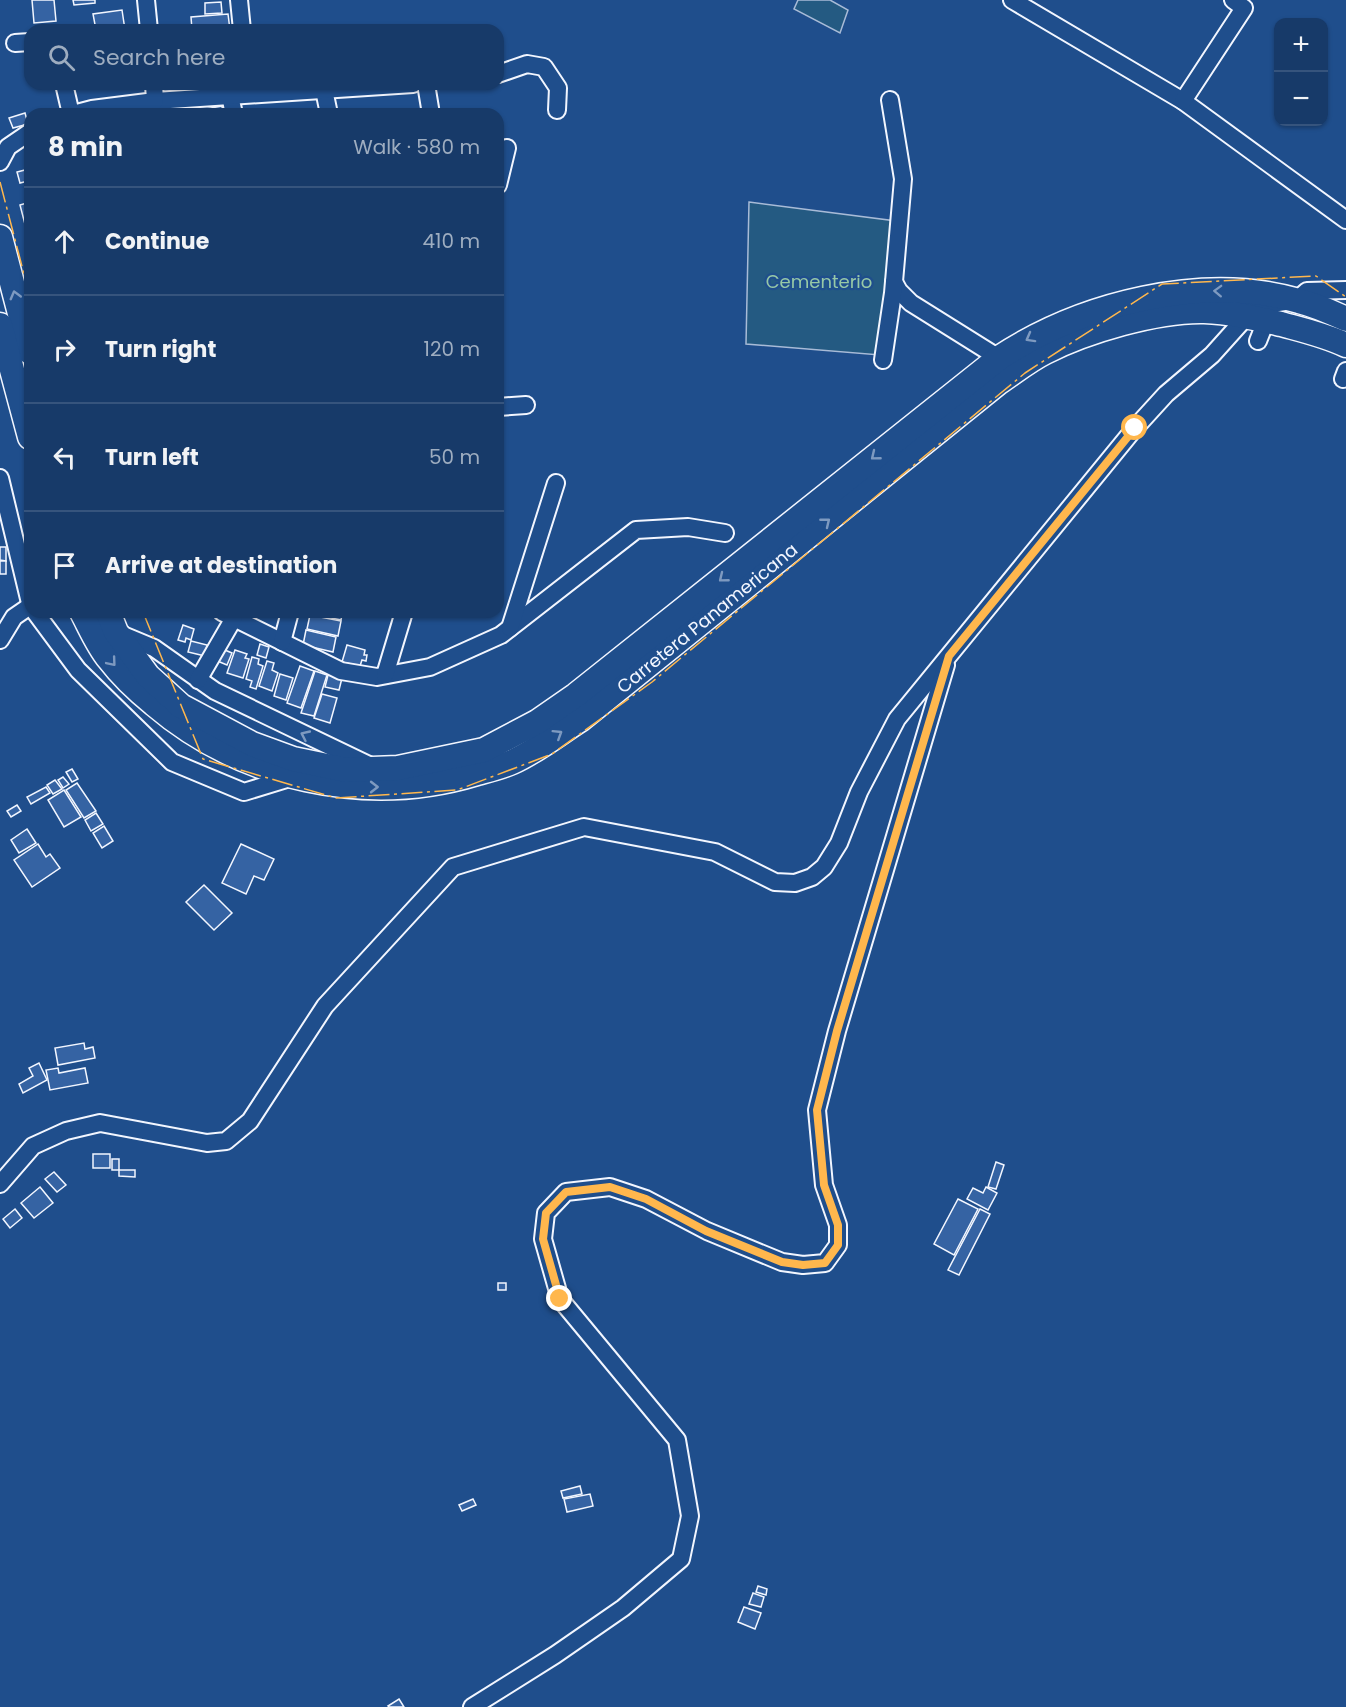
<!DOCTYPE html>
<html lang="en">
<head>
<meta charset="utf-8">
<style>
	body { margin:0; font-family:Poppins,sans-serif; background:#244571; color:#f1f3f6 }
	.controls { position:absolute; right:18px; top:18px; display:grid; overflow:hidden; border-radius:12px; box-shadow:0 2px 4px #0004 }
	.controls button { width:54px; height:54px; display:grid; place-items:center; padding:0; border:0; border-bottom:2px solid #36547d; background:#173a69; color:#f1f3f6; font:30px sans-serif }
	.stop { position:absolute; width:18px; height:18px; margin:-14px; border:4px solid #ffb74d; border-radius:50%; background:#fff }
	.stop.end { background:#ffb74d; border-color:#fff; box-shadow:0 2px 6px #0008 }
	.list { margin:0; padding:0; list-style:none }
	h2 { display:flex; justify-content:space-between; align-items:center; height:78px; margin:0; padding:0 24px; font-size:26px }
	h2 small { font-size:20px; font-weight:400; color:#9eadc0 }
	.list li { display:grid; grid-template-columns:39px 1fr auto; gap:18px; align-items:center; box-sizing:border-box; height:108px; padding:0 24px; border-top:2px solid #36547d }
	.list b { display:block; font-size:22px; white-space:nowrap }
	.list em { font-size:20px; font-style:normal; color:#9eadc0 }
	.icon { flex:none; width:33px; height:33px; fill:none; stroke:currentColor; stroke-width:2; stroke-linecap:round; stroke-linejoin:round }
	.map { position:relative; flex:none; width:1346px; height:1707px; overflow:hidden }
	.search { position:absolute; background:#173a69; box-shadow:0 2px 4px #0004; left:24px; top:24px; width:480px; height:66px; display:flex; align-items:center; gap:15px; box-sizing:border-box; padding:0 21px; border-radius:18px; color:#9eadc0; font-size:22px }
	.panel { position:absolute; background:#173a69; box-shadow:0 2px 4px #0004; left:24px; top:108px; width:480px; height:510px; border-radius:18px }
	.map>svg:first-child { display:block }
</style>
</head>
<body>
<div class="map">
<svg width="1346" height="1707" viewBox="0 0 1346 1707">
	<rect width="100%" height="100%" fill="#1f4e8c"/>
	<g fill="#245a82" stroke="#a8bbd7" stroke-width="1.5">
		<polygon points="798,0 830,0 848,10 840,33 794,9"/>
		<polygon points="749,202 896,221 880,355 746,344"/>
	</g>
	<g fill="#3563a3" stroke="#f2f6ff" stroke-width="1.5">
		<polygon points="32,0 54,0 56,21 34,23"/>
		<polygon points="73,0 95,0 95,3 74,5"/>
		<polygon points="221,2 222,13 205,14 205,3"/>
		<polygon points="122,10 125,30 96,30 93,14"/>
		<polygon points="228,14 230,30 192,30 191,17"/>
		<polygon points="156,84 180,84 181,94 157,95"/>
		<polygon points="222,106 223,114 201,114 200,110"/>
		<polygon points="25,113 28,124 13,128 9,118"/>
		<polygon points="25,170 28,181 20,183 17,172"/>
		<polygon points="30,202 30,227 26,228 20,205"/>
		<polygon points="0,547 6,547 6,561 0,560"/>
		<rect x="0" y="561" width="6" height="13"/>
		<polygon points="312,612 346,612 346,616 342,615 341,620 312,614"/>
		<polygon points="310,615 341,621 338,636 307,629"/>
		<polygon points="183,625 194,629 191,640 186,638 185,642 178,640"/>
		<polygon points="306,630 336,637 333,652 303,645"/>
		<polygon points="191,641 207,645 205,656 188,652"/>
		<polygon points="260,644 269,647 266,658 257,655"/>
		<polygon points="347,645 365,650 364,655 367,655 366,661 362,660 360,666 342,662"/>
		<polygon points="220,648 232,653 227,665 215,660"/>
		<polygon points="235,650 247,654 245,658 249,659 243,678 227,673"/>
		<polygon points="252,657 259,659 258,664 263,666 256,689 250,687 252,681 246,679"/>
		<polygon points="267,661 274,663 272,670 278,673 272,691 259,686"/>
		<polygon points="300,666 314,671 301,708 287,703"/>
		<polygon points="315,671 327,675 314,716 301,713"/>
		<polygon points="280,674 293,678 286,700 274,696"/>
		<polygon points="328,675 342,678 339,690 325,687"/>
		<polygon points="322,694 337,698 330,723 314,718"/>
		<polygon points="72,769 78,779 72,782 66,772"/>
		<polygon points="63,777 69,784 63,788 58,780"/>
		<polygon points="55,780 62,789 53,794 47,785"/>
		<polygon points="77,783 96,811 84,818 66,790"/>
		<polygon points="46,787 50,793 31,804 27,797"/>
		<polygon points="64,790 81,817 64,827 48,800"/>
		<polygon points="17,805 21,811 11,817 7,811"/>
		<polygon points="96,813 103,824 91,831 85,820"/>
		<polygon points="104,826 113,841 102,848 93,833"/>
		<polygon points="27,829 36,843 19,853 11,840"/>
		<polygon points="38,844 46,857 50,854 60,868 32,887 14,860"/>
		<polygon points="241,844 274,859 264,880 254,876 246,894 222,883"/>
		<polygon points="204,885 232,913 214,930 186,902"/>
		<polygon points="84,1043 85,1049 93,1047 95,1058 58,1065 55,1048"/>
		<polygon points="39,1063 47,1080 23,1093 19,1084 33,1076 29,1068"/>
		<polygon points="58,1068 59,1073 85,1068 88,1083 50,1090 46,1070"/>
		<rect x="93" y="1154" width="17" height="14"/>
		<rect x="112" y="1159" width="7" height="11"/>
		<polygon points="996,1162 1004,1165 996,1189 988,1187"/>
		<polygon points="119,1170 135,1170 135,1177 119,1176"/>
		<polygon points="54,1172 66,1185 57,1192 45,1179"/>
		<polygon points="40,1187 53,1203 34,1218 21,1203"/>
		<polygon points="986,1187 997,1193 988,1210 967,1199 973,1188 983,1193"/>
		<polygon points="958,1199 978,1209 954,1255 934,1244"/>
		<polygon points="15,1209 22,1218 10,1228 3,1219"/>
		<polygon points="980,1209 990,1214 959,1275 948,1270"/>
		<rect x="498" y="1283" width="8" height="7"/>
		<polygon points="580,1486 582,1494 563,1498 561,1491"/>
		<polygon points="590,1494 593,1506 567,1512 564,1499"/>
		<polygon points="473,1499 476,1505 462,1511 459,1505"/>
		<polygon points="758,1586 767,1589 766,1595 756,1592"/>
		<polygon points="753,1593 764,1597 761,1607 749,1604"/>
		<polygon points="744,1607 761,1613 755,1629 738,1622"/>
		<polygon points="399,1699 404,1707 389,1707 388,1706"/>
	</g>
	<g fill="none" stroke-linecap="round" stroke-linejoin="round">
		<defs>
			<g id="minor">
				<polyline points="146,0 149,30"/>
				<polyline points="239,0 242,30"/>
				<polyline points="1012,0 1183,101 1346,220"/>
				<polyline points="15,43 30,42"/>
				<polyline points="498,74 527,64 544,67 558,88 557,110"/>
				<polyline points="64,84 71,114"/>
				<polyline points="426,84 431,114"/>
				<polyline points="324,90 329,114"/>
				<polyline points="230,96 234,114"/>
				<polyline points="155,101 413,84"/>
				<polyline points="1183,101 1244,8 1233,0"/>
				<polyline points="73,114 92,109 155,101 154,84"/>
				<polyline points="0,162 8,147 30,132"/>
				<polyline points="498,185 507,148"/>
				<polyline points="894,282 899,291 911,303 999,358"/>
				<polyline points="1237,310 1297,300 1307,291 1346,290"/>
				<polyline points="1258,341 1266,321"/>
				<polyline points="883,360 893,293 903,179 890,100"/>
				<polyline points="1343,379 1346,371"/>
				<polyline points="498,407 526,405"/>
				<polyline points="0,478 30,603"/>
				<polyline points="35,612 78,670 172,762 244,792 293,777"/>
				<polyline points="222,612 341,671 377,677 430,667 501,635 636,530 688,527 725,533"/>
				<polyline points="510,628 556,483"/>
				<polyline points="118,633 154,648 215,691 373,767"/>
				<polyline points="0,640 14,617 30,606"/>
				<polyline points="282,642 290,612"/>
				<polyline points="385,675 404,612"/>
				<polyline points="198,680 234,618"/>
				<polyline points="0,1184 33,1146 66,1131 100,1123 207,1143 226,1141 250,1121 325,1006 453,867 584,827 715,852 775,882 795,883 812,877 824,867 839,843 859,792 897,719 1135,428 1166,394 1212,355 1247,316"/>
				<polyline points="472,1707 555,1655 623,1608 681,1559 690,1516 677,1440 560,1299 543,1239 546,1213 566,1192 610,1187 646,1199 707,1231 782,1262 803,1265 825,1263 838,1245 838,1225 824,1185 817,1110 837,1031 946,665"/>
			</g>
			<g id="highway">
				<polyline points="0,237 30,352"/>
				<polyline points="0,325 30,437"/>
				<path d="M82 612C90 627 98 646 109 659 122 676 138 691 154 704 242 779 366 807 477 773 488 770 501 767 512 762 535 752 559 733 581 719L999 382C1014 372 1029 360 1045 352 1086 331 1157 310 1204 311 1230 312 1255 318 1281 324 1303 330 1325 335 1346 345"/>
				<path d="M108 612 116 632 148 676 181 706 252 744 293 759 346 770 398 768 484 750 537 722 576 695 999 358C1081 304 1202 273 1299 301 1315 305 1331 312 1346 319"/>
			</g>
		</defs>
		<use href="#minor" stroke="#f2f6ff" stroke-width="20"/>
		<use href="#highway" stroke="#f2f6ff" stroke-width="27"/>
		<use href="#minor" stroke="#1f4e8c" stroke-width="16"/>
		<use href="#highway" stroke="#1f4e8c" stroke-width="24"/>
		<g stroke="#ffb74d" stroke-width="1.5" stroke-dasharray="21 4.5 3 4.5" stroke-linecap="butt">
			<polyline points="0,182 30,297"/>
			<polyline points="143,612 203,759 336,798 457,790 552,754 652,682 1025,373 1162,284 1316,276 1346,297"/>
		</g>
	</g>
	<defs><path id="oneway-chevron" d="M-2-3.5L2.5 0L-2 3.5" fill="none" stroke-width="1.6" stroke-linecap="round" stroke-linejoin="round" transform="scale(1.5)"/></defs>
	<g stroke="#7e9ac0">
		<use href="#oneway-chevron" transform="translate(1218 291) rotate(-178)"/>
		<use href="#oneway-chevron" transform="translate(15 295) rotate(-105)"/>
		<use href="#oneway-chevron" transform="translate(1030 338) rotate(151)"/>
		<use href="#oneway-chevron" transform="translate(875 456) rotate(141)"/>
		<use href="#oneway-chevron" transform="translate(826 522) rotate(-39)"/>
		<use href="#oneway-chevron" transform="translate(723 578) rotate(141)"/>
		<use href="#oneway-chevron" transform="translate(112 662) rotate(50)"/>
		<use href="#oneway-chevron" transform="translate(558 734) rotate(-32)"/>
		<use href="#oneway-chevron" transform="translate(305 735) rotate(-155)"/>
		<use href="#oneway-chevron" transform="translate(374 787)"/>
	</g>
	<g fill="none" stroke-linecap="round" stroke-linejoin="round">
		<polyline stroke="#ffb74d" stroke-width="8" points="560,1299 543,1239 546,1213 566,1192 610,1187 646,1199 706,1231 782,1262 803,1265 825,1263 838,1245 838,1225 824,1185 817,1110 837,1031 949,656 1135,428"/>
	</g>
	<g text-anchor="middle" dominant-baseline="central" stroke-width="4.5" stroke-linejoin="round" paint-order="stroke">
		<g font-size="18" fill="#97c8a6" stroke="#1f4e8c">
			<text x="819" y="281">Cementerio</text>
		</g>
		<g font-size="18" fill="#f2f6ff" stroke="#1f4e8c">
			<text transform="translate(707 618) rotate(-39)">Carretera Panamericana</text>
		</g>
	</g>
</svg>
<div class="controls">
<button>+</button>
<button>−</button>
</div>
<div class="stop" style="left:1135px;top:428px"></div>
<div class="stop end" style="left:560px;top:1299px"></div>
<div class="search"><svg class="icon" aria-label="search" viewBox="0 0 24 24"><circle cx="10" cy="10" r="6"/><path d="M15 15l6 6"/></svg>Search here</div>
<section class="panel">
<h2>8 min<small>Walk · 580 m</small></h2>
<ul class="list">
<li><svg class="icon" aria-label="ahead" viewBox="0 0 24 24"><path d="M12 20V5M6 11l6-6 6 6"/></svg><div><b>Continue</b></div><em>410 m</em></li>
<li><svg class="icon" aria-label="right" viewBox="0 0 24 24"><path d="M7 20v-9h11M14 6l5 5-5 5"/></svg><div><b>Turn right</b></div><em>120 m</em></li>
<li><svg class="icon" aria-label="left" viewBox="0 0 24 24"><path d="M17 20v-9H6M10 6l-5 5 5 5"/></svg><div><b>Turn left</b></div><em>50 m</em></li>
<li><svg class="icon" aria-label="arrive" viewBox="0 0 24 24"><path d="M6 21V4h12l-3 4 3 4H6"/></svg><div><b>Arrive at destination</b></div></li>
</ul>
</section>
</div>
</body>
</html>
